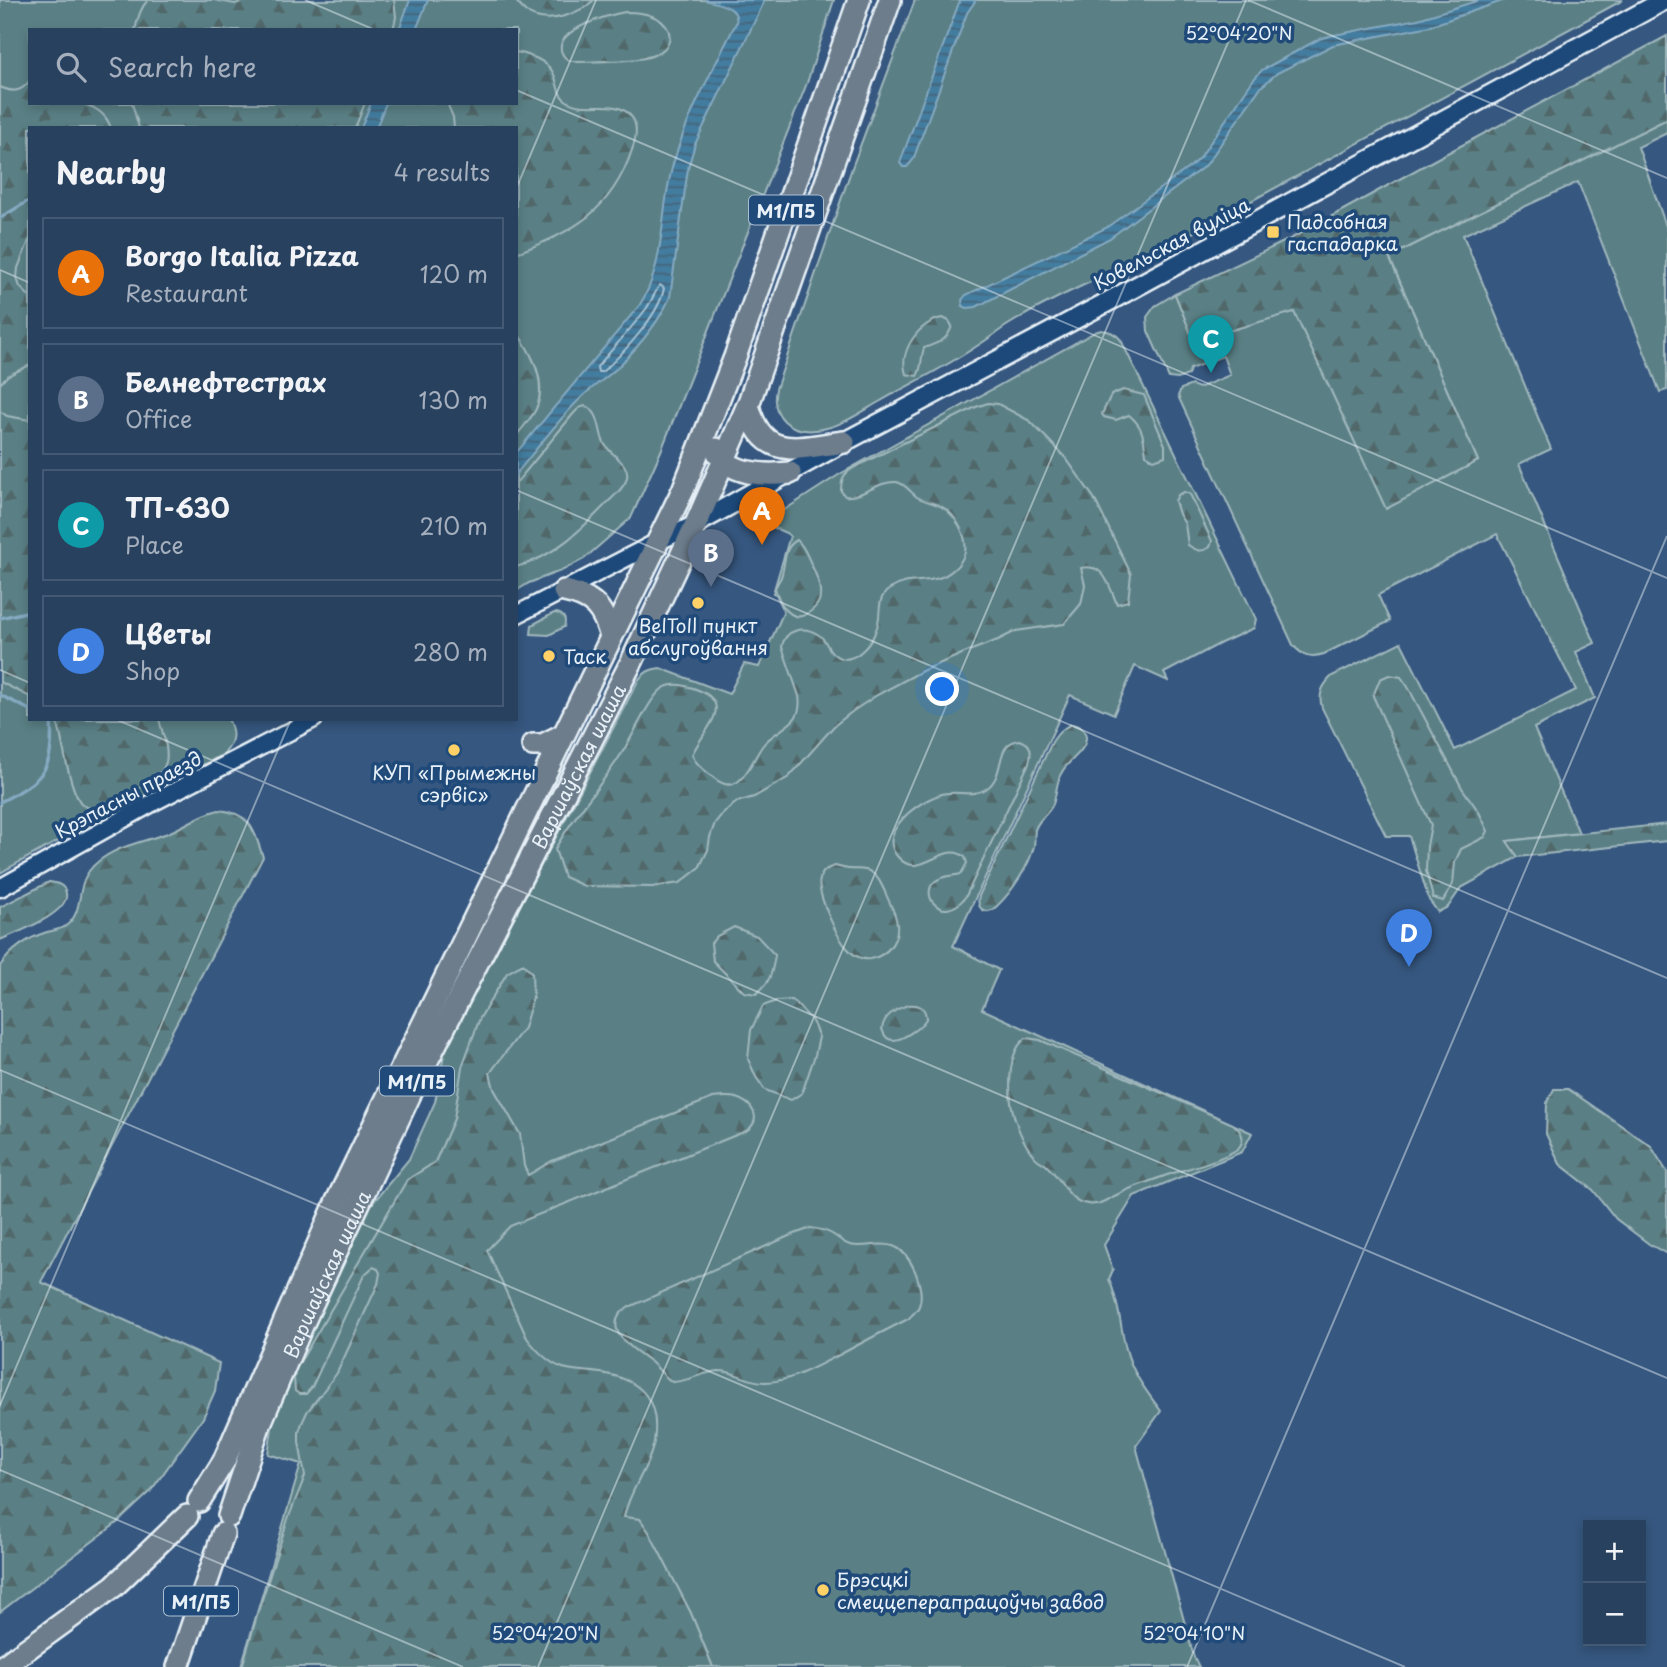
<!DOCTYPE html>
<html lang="en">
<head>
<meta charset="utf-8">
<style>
	body { margin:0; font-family:"Playpen Sans",sans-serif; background:#344c68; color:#f1f3f6 }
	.controls { position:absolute; right:21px; bottom:21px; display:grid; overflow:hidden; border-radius:0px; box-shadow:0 4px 10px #0003 }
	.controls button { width:63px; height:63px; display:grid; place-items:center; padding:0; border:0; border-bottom:2px solid #445a74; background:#28415f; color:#f1f3f6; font:35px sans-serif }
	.you { position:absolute; left:943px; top:690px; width:24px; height:24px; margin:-18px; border:5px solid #fff; border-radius:50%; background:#1a73e8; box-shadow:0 0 0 10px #1a73e833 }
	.badge { display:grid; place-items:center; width:46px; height:46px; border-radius:50%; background:#ffd166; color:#fff; font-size:23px; font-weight:700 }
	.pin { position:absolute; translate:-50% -58px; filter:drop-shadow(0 2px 4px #0008) }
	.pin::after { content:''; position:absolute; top:37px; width:24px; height:21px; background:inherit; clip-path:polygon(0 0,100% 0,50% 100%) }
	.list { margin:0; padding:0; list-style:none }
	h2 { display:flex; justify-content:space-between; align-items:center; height:91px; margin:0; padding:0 28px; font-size:30px }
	h2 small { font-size:23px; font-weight:400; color:#a5afbd }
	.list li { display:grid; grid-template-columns:46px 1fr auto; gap:21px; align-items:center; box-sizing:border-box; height:112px; margin:0 14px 14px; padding:0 14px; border:2px solid #445a74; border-radius:0px }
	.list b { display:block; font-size:26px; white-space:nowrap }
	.list p { margin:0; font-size:23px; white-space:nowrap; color:#a5afbd }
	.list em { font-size:23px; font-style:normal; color:#a5afbd }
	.icon { flex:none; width:38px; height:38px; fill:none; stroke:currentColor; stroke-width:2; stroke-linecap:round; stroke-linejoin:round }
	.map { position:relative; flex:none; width:1667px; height:1667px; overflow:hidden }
	.search { position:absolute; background:#28415f; box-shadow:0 4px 10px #0003; left:28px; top:28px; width:490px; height:77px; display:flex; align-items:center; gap:18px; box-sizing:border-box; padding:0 24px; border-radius:0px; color:#a5afbd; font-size:26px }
	.panel { position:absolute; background:#28415f; box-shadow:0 4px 10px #0003; left:28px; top:126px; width:490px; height:595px; border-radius:0px }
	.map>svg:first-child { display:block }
</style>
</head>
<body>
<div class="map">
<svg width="1667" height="1667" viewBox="0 0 1667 1667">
	<defs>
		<pattern id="forest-firs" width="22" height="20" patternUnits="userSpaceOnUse" patternTransform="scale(1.75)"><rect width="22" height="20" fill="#5a8085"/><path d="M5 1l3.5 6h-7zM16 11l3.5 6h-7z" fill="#51676a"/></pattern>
		<pattern id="water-rules" width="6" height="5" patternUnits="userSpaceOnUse" patternTransform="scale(1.75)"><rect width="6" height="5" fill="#437b9e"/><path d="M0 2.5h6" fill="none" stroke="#446478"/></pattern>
	</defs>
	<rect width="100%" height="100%" fill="#36577f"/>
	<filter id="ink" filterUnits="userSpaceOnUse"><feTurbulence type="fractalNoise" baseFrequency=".0143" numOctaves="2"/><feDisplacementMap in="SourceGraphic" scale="14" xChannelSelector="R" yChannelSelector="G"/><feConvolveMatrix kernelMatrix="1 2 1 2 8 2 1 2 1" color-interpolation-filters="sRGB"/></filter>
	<g filter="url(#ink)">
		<g fill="#5a8085" stroke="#a1b8be" stroke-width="2" fill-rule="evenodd">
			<path d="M0 0H834L807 83 661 451 631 518 584 559 563 570 529 583 516 591V128H30V719H228C235 733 234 742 224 754 149 793 74 831 0 873ZM30 30H516V103H30Z"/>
			<path d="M915 0H1623L1142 260C1095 279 1050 299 1008 325 997 332 987 340 977 346 946 367 912 383 879 402 860 413 839 428 816 430 790 433 770 416 776 389L853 165Z"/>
			<path d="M1667 119V133L1638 147 1667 229V390L1660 392 1578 182 1463 235 1551 449 1519 464 1595 643 1576 652 1595 698 1534 728 1579 833 1507 841 1518 857 1461 888 1448 907 1438 912 1429 900 1409 836H1386L1322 708C1318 694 1322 686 1332 676L1401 642 1455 750 1576 690 1497 534 1378 595 1390 621 1324 654C1311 658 1302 656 1293 645L1178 396 1181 389 1192 385 1199 388 1230 375 1223 356 1190 369 1188 375 1178 379 1169 378 1148 331 1147 317 1155 306 1175 294 1194 341 1294 311 1386 508 1478 461 1389 257Z"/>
			<path d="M1101 330C1110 331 1115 333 1121 340L1256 619 1254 628 1221 643 1164 673 1168 681 1135 666 1114 714 1070 695 953 946 999 970 982 1009 1252 1133 1242 1152 1134 1196 1104 1245 1113 1270 1109 1279C1119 1302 1120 1325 1126 1349 1132 1373 1147 1392 1161 1411L1136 1446 1194 1657 1199 1667H241L301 1464 268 1454 274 1415 279 1400 366 1211 409 1159 435 1102 445 1049 639 679C645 672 650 669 660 668L729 694 744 664 759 667 784 611 776 594 773 593 790 536 786 533 768 525 775 516 840 474 1095 332Z"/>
			<path d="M554 613C563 613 567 619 564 627L549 635 531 634 532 625Z"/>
		</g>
		<g fill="url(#forest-firs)" stroke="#a1b8be" stroke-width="2">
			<path d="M148 0H214L235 4 248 0H394L396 17 393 30H135C138 19 140 8 148 0Z"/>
			<path d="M515 0H594C581 12 554 23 536 17 527 15 521 7 515 0Z"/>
			<path d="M625 12C634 12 643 12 652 16 673 24 677 45 654 55 639 62 597 61 578 62 570 61 563 59 561 50 557 29 609 15 625 12Z"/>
			<polygon points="1667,36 1667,119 1389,257 1478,461 1386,509 1294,312 1194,341 1175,294 1292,238 1436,159"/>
			<path d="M516 52C531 55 550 62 555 77 558 86 558 96 567 101 585 113 613 98 629 114 639 123 636 139 632 150 612 210 573 233 516 253V128H454L453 117 447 103H516Z"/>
			<path d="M30 80V103C58 103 100 95 111 128H30V238L18 268 17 278 20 287 30 297V365L7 376 0 384V87C13 93 22 92 30 80Z"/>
			<polygon points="132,103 365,103 355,128 139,128"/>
			<path d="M943 318 949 321 952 326C947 341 938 343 924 348 920 359 923 366 917 376L906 374C898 351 920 321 943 318Z"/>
			<path d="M516 331C532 353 548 382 536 409 531 419 523 427 516 436Z"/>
			<path d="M1123 390 1144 395 1165 445V456L1154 460 1146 455C1144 438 1143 426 1129 415L1116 420 1104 417 1102 414 1111 395Z"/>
			<path d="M988 403 998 404 1030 421 1065 457 1094 498 1131 574 1128 601 1117 604C1109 586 1105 563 1081 568L1085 585 1081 604 1064 624 1016 631 998 640 969 651 922 671 877 695 853 711 834 726 789 777 754 797 737 802 723 813 715 823 710 837 708 850 699 868 680 883 652 887 584 886 564 877 555 849C575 813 604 783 625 748 635 732 649 699 662 689 672 682 683 685 693 688 739 703 703 729 692 755 696 765 706 771 714 778 741 800 750 762 763 745 777 727 804 726 799 696L782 647C785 629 804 625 819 635 827 640 827 650 835 655 838 658 845 660 850 658 854 657 860 653 863 650 872 642 878 629 879 617 880 606 879 596 890 589 909 575 934 588 954 569 960 564 963 559 965 552 968 536 955 514 942 507 934 502 925 502 917 497 910 492 905 483 896 482 877 481 863 498 845 496L841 491C841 478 844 473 855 467L976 407Z"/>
			<path d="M585 406C601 412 598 430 604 443 609 454 630 463 627 477 626 486 614 496 608 502 583 528 553 558 516 567V483L574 413 579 408Z"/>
			<polygon points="0,411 7,416 30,420 30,697 0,682"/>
			<path d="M1184 492 1190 494 1212 541 1210 547C1201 553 1197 551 1188 545L1185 524 1179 514 1175 501 1178 495Z"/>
			<path d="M797 540C804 546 807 555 811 564 816 574 823 590 819 601 817 606 813 610 808 613 791 625 779 602 775 588 777 584 779 581 781 577 786 564 782 548 797 540Z"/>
			<polygon points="1389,675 1401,677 1408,687 1462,788 1479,812 1488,831 1485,837 1461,849 1455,862 1453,884 1443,901 1433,898 1426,871 1427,846 1431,825 1373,696 1380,679"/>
			<path d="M55 719H159C162 732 169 749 166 762 161 783 117 798 100 808 93 808 88 809 83 805 71 796 63 745 59 728Z"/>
			<path d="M1072 724C1079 726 1086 729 1086 738 1085 753 1068 760 1062 772 1056 782 1057 793 1053 804 1049 814 1038 819 1035 830 1034 835 1035 841 1034 846 1030 865 1011 893 997 906 987 916 976 910 979 896L1052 742C1058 733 1062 728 1072 724Z"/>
			<path d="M1020 740C1032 744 1032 751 1029 763L966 896C942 929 915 890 939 879 946 875 954 876 961 874L967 863 965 857C943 839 919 883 897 856 877 831 918 802 939 795 954 789 972 798 986 789 1007 775 993 743 1020 740Z"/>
			<path d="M219 810C252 813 254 831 263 857L41 1282 219 1363 215 1391 203 1418 150 1492 118 1522 0 1612V966C11 950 28 938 47 932 54 930 61 930 67 925 84 911 76 888 89 871 108 846 143 843 170 832 187 825 200 814 219 810Z"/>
			<polygon points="1667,824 1667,841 1518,857 1507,841"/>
			<path d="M835 866C840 867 845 869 850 869 858 870 864 868 871 872 879 877 882 886 886 894 889 902 894 910 896 919 901 937 889 956 870 959 861 960 853 955 847 948 837 937 816 893 820 879 822 871 827 868 835 866Z"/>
			<path d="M49 882C56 883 64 884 66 893 70 914 15 933 0 940V907Z"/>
			<path d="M734 927 757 936 775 955C772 973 771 982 756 994L744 992 713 961 711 943 717 936Z"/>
			<path d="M523 964 532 973 533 997 524 1028 490 1073 494 1089 520 1134 524 1166 528 1175 552 1161 713 1098C721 1097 729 1096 736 1098 753 1103 763 1120 746 1131L510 1226 487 1250 527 1338C537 1351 548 1363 563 1368 577 1372 592 1371 606 1374 644 1381 660 1403 654 1442 649 1469 629 1490 624 1517L640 1519 649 1532 691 1613 713 1667H242L259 1609 288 1519 305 1476 299 1442V1432L302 1423 307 1412 337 1373 378 1284 380 1273 378 1269 373 1267 364 1275 312 1387 306 1394H299L295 1391 294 1378 296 1369 407 1180 435 1162 454 1119 462 1067 480 1018 507 973Z"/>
			<polygon points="792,1000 811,1019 819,1037 815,1055 802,1093 791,1100 765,1090 756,1077 748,1059 751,1030 763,1006 776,1001"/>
			<path d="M908 1005C919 1004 926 1007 926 1019 921 1027 899 1044 889 1039 884 1037 884 1033 882 1029 884 1015 896 1009 908 1005Z"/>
			<path d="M1026 1038 1040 1040 1233 1124C1240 1130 1246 1137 1240 1146 1233 1157 1182 1170 1167 1175 1154 1180 1140 1184 1127 1190 1117 1194 1108 1200 1098 1204 1097 1204 1089 1205 1088 1204 1071 1202 1067 1189 1057 1177 1054 1173 1050 1169 1046 1165 1042 1162 1037 1160 1034 1156 1022 1142 1014 1120 1011 1103 1009 1082 1008 1051 1026 1038Z"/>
			<polygon points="1554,1089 1568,1089 1651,1146 1667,1172 1667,1254 1649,1244 1616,1219 1593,1190 1560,1164 1546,1134 1547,1103"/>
			<path d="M811 1228C818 1229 826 1230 832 1234 839 1238 843 1243 850 1245 865 1249 878 1241 893 1246 911 1252 926 1289 919 1306 917 1311 912 1315 908 1319 886 1330 863 1342 841 1354 817 1366 793 1381 766 1382 749 1383 735 1371 719 1371 702 1372 688 1382 672 1382 664 1376 658 1368 651 1362 639 1352 605 1335 620 1314 622 1311 626 1310 629 1307L789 1236Z"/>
		</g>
		<g fill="url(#water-rules)" stroke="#85aac2" stroke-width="2">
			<polygon points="410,0 428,0 416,30 399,30"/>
			<path d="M705 0H765L695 144 688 168 670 297C659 323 638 347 618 367 608 377 595 385 584 395 559 418 538 448 516 474V453L639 306C667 264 659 208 674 161 688 113 714 68 736 23 740 6 718 4 705 0Z"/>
			<polygon points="960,0 976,0 967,13 913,160 907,167 903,167 900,163 901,160"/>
			<polygon points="1480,0 1505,0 1430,26 1333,45 1277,73 1260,88 1206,165 1110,238 976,307 967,308 963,306 962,300 966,295 1106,228 1191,166 1201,156 1253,80 1262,70 1319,39 1329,36 1418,19"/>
			<polygon points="371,103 386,103 376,128 361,128"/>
		</g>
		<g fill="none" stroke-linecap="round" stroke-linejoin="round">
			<path stroke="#a6c2d4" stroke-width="2" d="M660 285 664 288C660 314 623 354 602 372H598L597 367C613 348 631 329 646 309 651 302 655 292 660 285Z"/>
			<g stroke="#85aac2" stroke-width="3.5">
				<polyline points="0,218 30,200"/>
				<polyline points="0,618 30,611"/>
				<polyline points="0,695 30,710"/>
				<path d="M0 802C43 780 54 771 51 720L49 719"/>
			</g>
			<defs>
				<g id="tertiary">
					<polyline points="516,615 659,541 696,524"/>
					<polyline points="0,888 154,802 314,719"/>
				</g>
				<polyline id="secondary" points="696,524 844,442 1115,298 1665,0"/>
				<g id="trunk">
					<path d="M748 405C762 462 798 448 844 442"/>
					<path d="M716 449C727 475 766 476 790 473"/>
					<path d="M564 591C594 597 603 608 611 637"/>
					<polyline points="533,745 543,745 563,735"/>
					<polyline points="199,1501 224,1461 337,1201 683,490 735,357 859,0"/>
					<path id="s1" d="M229 1516 259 1426 304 1321 342 1239 411 1092 633 659 696 524 748 405 890 0"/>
					<polyline points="2,1667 114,1586 187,1516"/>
					<polyline points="178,1667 223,1534"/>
				</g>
			</defs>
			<use href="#tertiary" stroke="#e8f1f8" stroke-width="21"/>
			<use href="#secondary" stroke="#e8f1f8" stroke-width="23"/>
			<use href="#trunk" stroke="#e8f1f8" stroke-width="26"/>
			<use href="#tertiary" stroke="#1f4a7a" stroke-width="16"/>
			<use href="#secondary" stroke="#1f4a7a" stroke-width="18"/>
			<use href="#trunk" stroke="#6d7d8c" stroke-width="21"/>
		</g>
	</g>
	<path fill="none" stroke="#e8f1f8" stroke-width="2" stroke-opacity="0.45" d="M305 0 375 30M1248 0 1667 178M516 90 1667 578M516 189 596 0M0 270 30 283M516 490 1667 978M0 670 30 683M115 719 1667 1378M0 1070 1405 1667M0 1405 291 719M0 1470 463 1667M538 1667 1246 0M1187 1667 1667 536"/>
	<g fill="#ffd166" stroke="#1f4a7a" stroke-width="2.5">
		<rect x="1266" y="225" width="14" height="14" rx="3.5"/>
		<circle cx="698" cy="603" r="7"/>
		<circle cx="549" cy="656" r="7"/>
		<circle cx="454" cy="750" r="7"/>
		<circle cx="823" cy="1590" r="7"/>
	</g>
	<g text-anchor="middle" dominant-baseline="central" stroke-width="7" stroke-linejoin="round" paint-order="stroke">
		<g fill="#1f4a7a" stroke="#acbfd2" stroke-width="2">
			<rect x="749" y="195.5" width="74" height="29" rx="5"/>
			<rect x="380" y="1066.5" width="74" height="29" rx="5"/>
			<rect x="164" y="1586.5" width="74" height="29" rx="5"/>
		</g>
		<g font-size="18" font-weight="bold" fill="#e8f1f8">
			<text x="786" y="210">М1/П5</text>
			<text x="417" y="1081">М1/П5</text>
			<text x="201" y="1601">М1/П5</text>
		</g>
		<g font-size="19" fill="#e8f1f8" stroke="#1f4a7a" text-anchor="start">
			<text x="1287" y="221">Падсобная<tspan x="1287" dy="22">гаспадарка</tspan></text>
			<text x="698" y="625" text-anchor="middle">BelToll пункт<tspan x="698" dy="22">абслугоўвання</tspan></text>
			<text x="563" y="656">Таск</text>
			<text x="454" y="772" text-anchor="middle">КУП «Прымежны<tspan x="454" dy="22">сэрвіс»</tspan></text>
			<text x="837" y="1579">Брэсцкі<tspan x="837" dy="22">смеццеперапрацоўчы завод</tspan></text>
		</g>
		<g font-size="19" fill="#e8f1f8" stroke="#1f4a7a">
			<text transform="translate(1171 243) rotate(-28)">Ковельская вуліца</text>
			<text stroke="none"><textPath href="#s1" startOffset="828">Варшаўская шаша</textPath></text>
			<text transform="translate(128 794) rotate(-28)">Крэпасны праезд</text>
			<text stroke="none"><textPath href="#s1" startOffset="261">Варшаўская шаша</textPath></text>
		</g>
	</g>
	<g font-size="18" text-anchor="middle" fill="#e8f1f8" stroke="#1f4a7a" stroke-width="7" stroke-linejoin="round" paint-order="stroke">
		<text x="1239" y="40">52°04'20"N</text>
		<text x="545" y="1640">52°04'20"N</text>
		<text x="1194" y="1640">52°04'10"N</text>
	</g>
</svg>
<div class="controls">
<button>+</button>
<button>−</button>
</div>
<div class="you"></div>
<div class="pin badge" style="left:762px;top:545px;background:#e8710a">A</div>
<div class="pin badge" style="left:711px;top:587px;background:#5c6f8a">B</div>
<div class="pin badge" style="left:1211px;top:373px;background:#0f9aa8">C</div>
<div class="pin badge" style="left:1409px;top:967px;background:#3f7fe0">D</div>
<div class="search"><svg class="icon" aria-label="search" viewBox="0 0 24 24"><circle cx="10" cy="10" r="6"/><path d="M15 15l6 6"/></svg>Search here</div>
<section class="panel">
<h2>Nearby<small>4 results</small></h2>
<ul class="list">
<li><span class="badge" style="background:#e8710a">A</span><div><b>Borgo Italia Pizza</b><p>Restaurant</p></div><em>120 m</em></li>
<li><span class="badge" style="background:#5c6f8a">B</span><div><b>Белнефтестрах</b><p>Office</p></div><em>130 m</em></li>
<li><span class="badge" style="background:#0f9aa8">C</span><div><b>ТП-630</b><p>Place</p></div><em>210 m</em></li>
<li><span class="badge" style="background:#3f7fe0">D</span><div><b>Цветы</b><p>Shop</p></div><em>280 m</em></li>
</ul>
</section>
</div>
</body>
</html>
